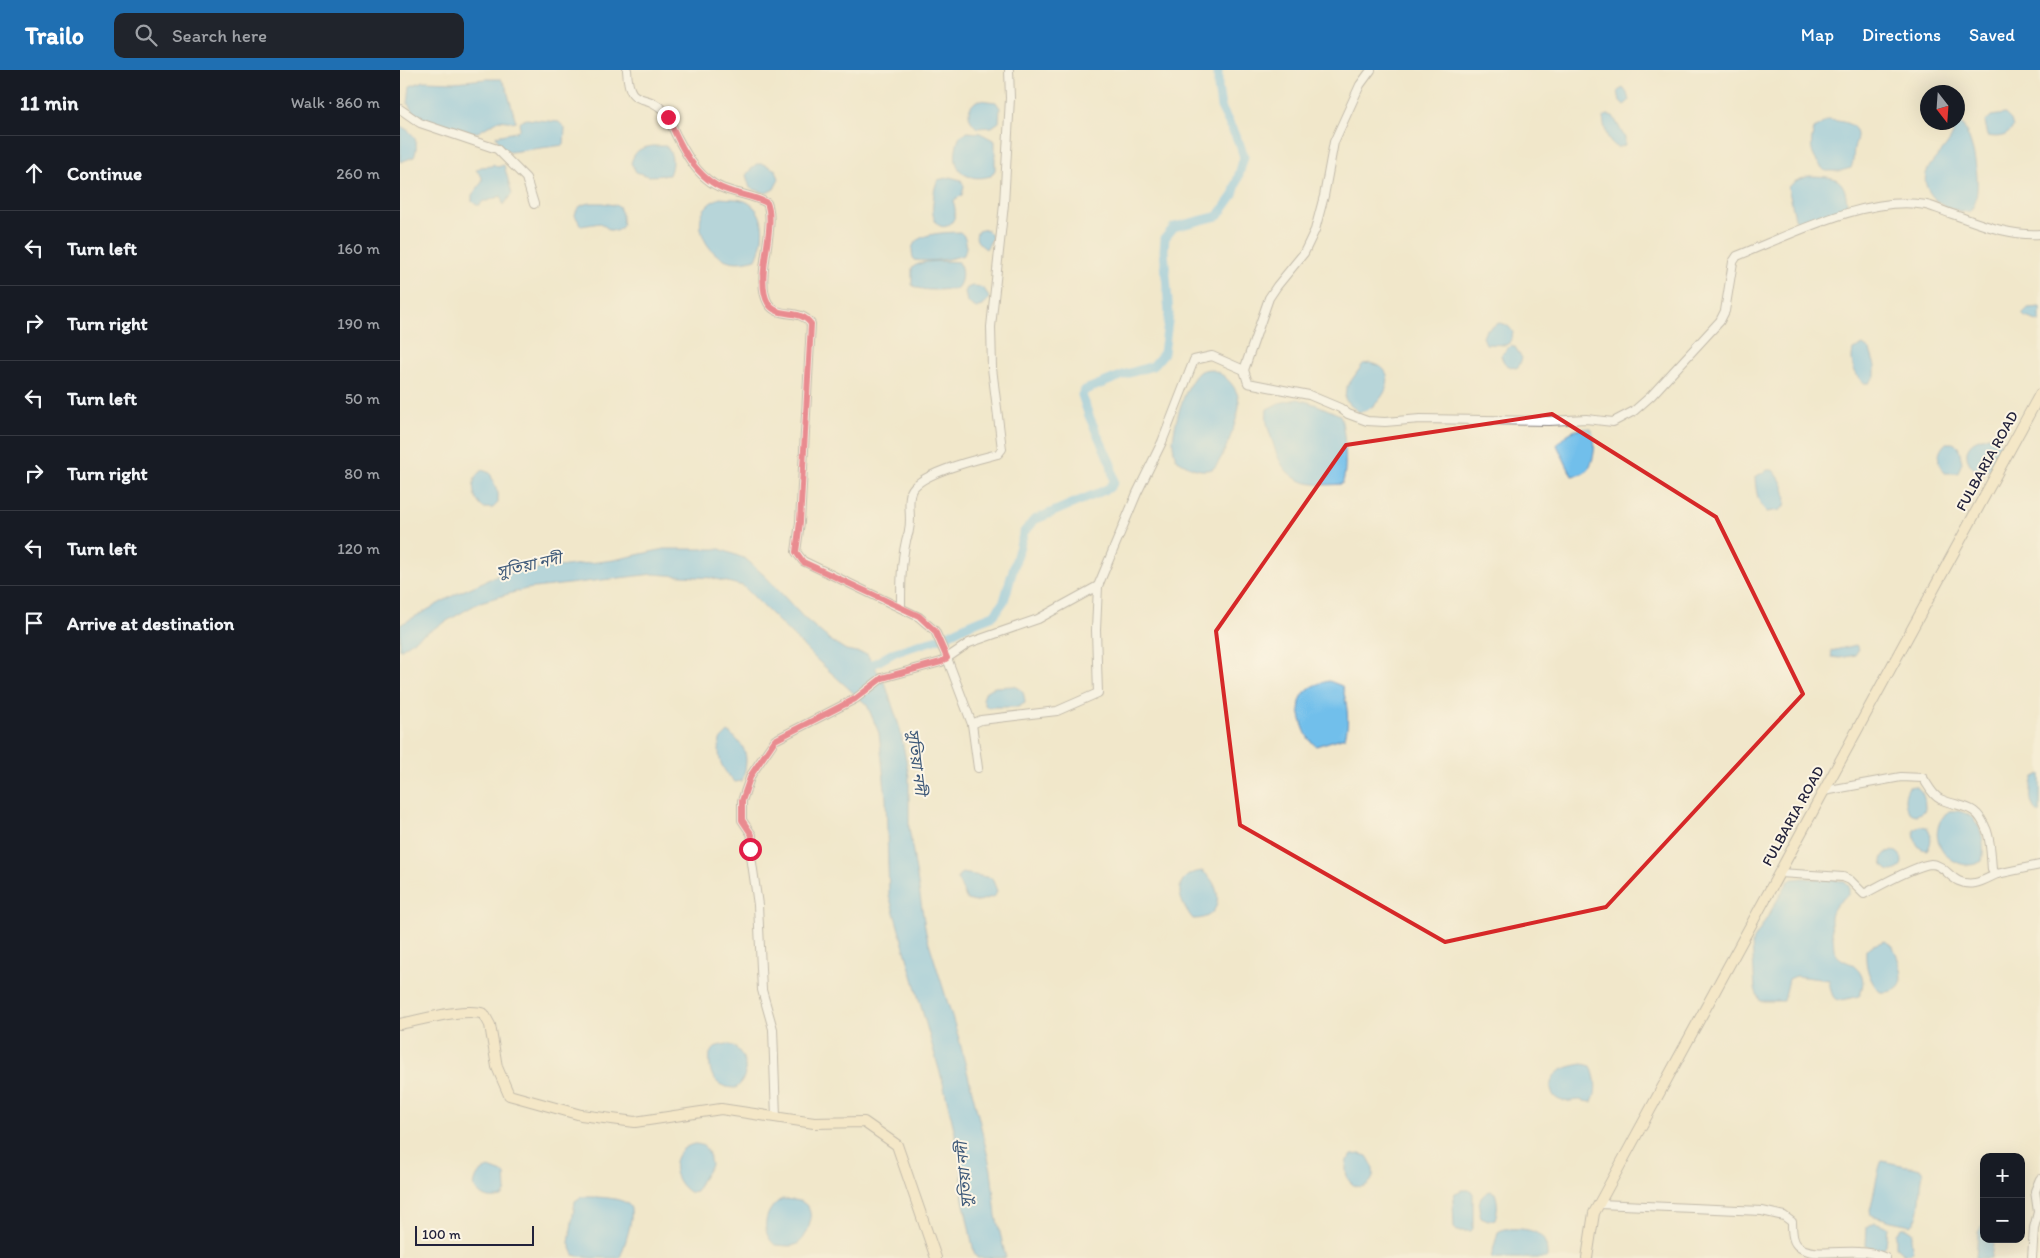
<!DOCTYPE html>
<html lang="en">
<head>
<meta charset="utf-8">
<style>
	body { margin:0; font-family:Itim,"Noto Sans Bengali",sans-serif; background:#20242c; color:#f1f3f6 }
	.controls { position:absolute; right:15px; bottom:15px; display:grid; overflow:hidden; border-radius:10px; box-shadow:0 5px 20px #0002 }
	.controls button { width:45px; height:45px; display:grid; place-items:center; padding:0; border:0; border-bottom:1px solid #363941; background:#171b24; color:#f1f3f6; font:25px sans-serif }
	.compass { position:absolute; left:1520px; top:15px; width:45px; height:45px; border-radius:50%; background:#171b24; box-shadow:0 5px 20px #0002; rotate:163deg }
	.scale { position:absolute; left:15px; bottom:12px; width:119px; box-sizing:border-box; padding-left:5px; border:2px solid #22223b; border-top:0; font-size:14px; line-height:18px; white-space:nowrap; color:#22223b; -webkit-text-stroke:4px #fcf5e5; paint-order:stroke }
	.stop { position:absolute; width:15px; height:15px; margin:-11px; border:4px solid #e11d48; border-radius:50%; background:#fff }
	.stop.end { background:#e11d48; border-color:#fff; box-shadow:0 1px 5px #0008 }
	.list { margin:0; padding:0; list-style:none }
	h2 { display:flex; justify-content:space-between; align-items:center; height:65px; margin:0; padding:0 20px; font-size:21px }
	h2 small { font-size:16px; font-weight:400; color:#9ea1a6 }
	.list li { display:grid; grid-template-columns:32px 1fr auto; gap:15px; align-items:center; box-sizing:border-box; height:75px; padding:0 20px; border-top:1px solid #363941 }
	.list b { display:block; font-size:19px; white-space:nowrap }
	.list em { font-size:16px; font-style:normal; color:#9ea1a6 }
	.icon { flex:none; width:28px; height:28px; fill:none; stroke:currentColor; stroke-width:2; stroke-linecap:round; stroke-linejoin:round }
	.map { position:relative; flex:none; width:1640px; height:1188px; overflow:hidden }
	header { display:flex; align-items:center; gap:30px; box-sizing:border-box; height:70px; padding:0 25px; background:#1f6fb2; color:#fff }
	header strong { font-size:24px }
	nav { display:flex; gap:28px; margin-inline-start:auto; font-size:18px }
	.search { width:350px; height:45px; background:#20242c; display:flex; align-items:center; gap:12px; box-sizing:border-box; padding:0 18px; border-radius:10px; color:#9ea1a6; font-size:19px }
	main { display:flex }
	aside { flex:1; background:#171b24 }
	.map>svg:first-child { display:block }
</style>
</head>
<body>
<header>
<strong>Trailo</strong>
<div class="search"><svg class="icon" aria-label="search" viewBox="0 0 24 24"><circle cx="10" cy="10" r="6"/><path d="M15 15l6 6"/></svg>Search here</div>
<nav><a>Map</a><a>Directions</a><a>Saved</a></nav>
</header>
<main>
<aside>
<h2>11 min<small>Walk · 860 m</small></h2>
<ul class="list">
<li><svg class="icon" aria-label="ahead" viewBox="0 0 24 24"><path d="M12 20V5M6 11l6-6 6 6"/></svg><div><b>Continue</b></div><em>260 m</em></li>
<li><svg class="icon" aria-label="left" viewBox="0 0 24 24"><path d="M17 20v-9H6M10 6l-5 5 5 5"/></svg><div><b>Turn left</b></div><em>160 m</em></li>
<li><svg class="icon" aria-label="right" viewBox="0 0 24 24"><path d="M7 20v-9h11M14 6l5 5-5 5"/></svg><div><b>Turn right</b></div><em>190 m</em></li>
<li><svg class="icon" aria-label="left" viewBox="0 0 24 24"><path d="M17 20v-9H6M10 6l-5 5 5 5"/></svg><div><b>Turn left</b></div><em>50 m</em></li>
<li><svg class="icon" aria-label="right" viewBox="0 0 24 24"><path d="M7 20v-9h11M14 6l5 5-5 5"/></svg><div><b>Turn right</b></div><em>80 m</em></li>
<li><svg class="icon" aria-label="left" viewBox="0 0 24 24"><path d="M17 20v-9H6M10 6l-5 5 5 5"/></svg><div><b>Turn left</b></div><em>120 m</em></li>
<li><svg class="icon" aria-label="arrive" viewBox="0 0 24 24"><path d="M6 21V4h12l-3 4 3 4H6"/></svg><div><b>Arrive at destination</b></div></li>
</ul>
</aside>
<div class="map">
<svg width="1640" height="1188" viewBox="0 0 1640 1188">
	<rect width="100%" height="100%" fill="#fcf5e5"/>
	<filter id="ink" filterUnits="userSpaceOnUse"><feTurbulence type="fractalNoise" baseFrequency=".02" numOctaves="2"/><feDisplacementMap in="SourceGraphic" scale="10" xChannelSelector="R" yChannelSelector="G"/><feConvolveMatrix kernelMatrix="1 2 1 2 8 2 1 2 1" color-interpolation-filters="sRGB"/></filter>
	<filter id="wash" filterUnits="userSpaceOnUse"><feTurbulence type="fractalNoise" baseFrequency=".0096" numOctaves="4" result="noise"/><feDisplacementMap in="SourceGraphic" scale="20" xChannelSelector="R" yChannelSelector="G"/><feGaussianBlur stdDeviation="1.12" result="paint"/><feColorMatrix in="noise" values="0 0 0 0 0 0 0 0 0 0 0 0 0 0 0 0 0 1.4 0 .05"/><feComposite in="paint" operator="in"/></filter>
	<g filter="url(#wash)">
		<rect width="100%" height="100%" fill="#f1e7cb"/>
		<g fill="#71bfeb" stroke="#4a7093">
			<polygon points="86,9 101,9 106,17 116,52 99,50 78,62 71,62 51,56 25,51 13,42 8,34 10,16 24,11 54,12"/>
			<polygon points="1223,18 1227,23 1229,31 1224,35 1220,31 1218,21"/>
			<path d="M579 30 596 32 600 38 599 52 592 57 577 58C566 49 566 36 579 30Z"/>
			<path d="M1605 44 1611 50 1613 57C1608 67 1598 68 1588 66L1585 52 1591 46Z"/>
			<path d="M1208 45 1213 46 1225 68V75C1209 85 1204 57 1203 47Z"/>
			<polygon points="126,49 159,52 165,58 164,75 110,82 102,79 96,66 116,62 120,58 119,53"/>
			<path d="M1428 50C1439 51 1457 52 1457 66 1457 70 1455 74 1454 78 1453 86 1454 90 1451 98L1440 101H1425C1411 86 1409 79 1414 59Z"/>
			<path d="M1554 53 1562 54C1574 72 1585 124 1570 142 1559 142 1542 137 1534 128 1509 100 1545 87 1553 64 1554 61 1553 56 1554 53Z"/>
			<path d="M0 56C14 62 20 72 14 87L0 92Z"/>
			<path d="M568 62 580 63 595 71V100L591 106C560 114 548 94 560 66Z"/>
			<path d="M253 76H266C274 85 273 95 269 105L249 106 236 102 231 93C235 80 240 78 253 76Z"/>
			<polygon points="93,94 98,97 104,95 112,124 103,135 101,126 87,131 83,131 80,135 76,135 72,131 72,125 82,112 82,107 76,100 81,97 92,96"/>
			<polygon points="356,94 364,94 376,100 379,109 374,119 366,123 350,118 346,105"/>
			<path d="M1409 106C1433 107 1445 105 1447 134L1443 141 1438 143 1400 156 1395 148 1388 117 1396 111Z"/>
			<path d="M550 107 561 110 564 116 562 125 553 131C564 159 529 170 533 133 534 125 534 117 538 110Z"/>
			<path d="M320 128C328 129 340 128 347 132 368 143 364 172 356 189 345 192 333 194 322 188 305 180 292 151 307 136 310 132 316 130 320 128Z"/>
			<path d="M203 133 219 136 222 145 223 156 216 161 210 160 200 153 181 156 175 145C178 131 192 133 203 133Z"/>
			<path d="M586 159 591 164 592 169 586 179C579 174 573 169 578 161Z"/>
			<path d="M560 162C568 168 567 176 564 185 548 190 531 192 514 190 503 162 542 163 560 162Z"/>
			<path d="M559 192C563 200 563 213 556 219 543 219 523 223 512 215V198C521 189 547 191 559 192Z"/>
			<path d="M572 216C582 216 586 219 589 228L583 236 576 238 567 232 565 222 567 218Z"/>
			<polygon points="1640,237 1640,252 1625,247 1622,244 1628,238"/>
			<path d="M1099 253C1106 254 1110 256 1113 263L1110 272 1106 275 1086 274 1083 267 1086 260Z"/>
			<path d="M1111 275 1115 277 1122 288 1119 296 1116 298C1107 296 1103 294 1101 285Z"/>
			<path d="M1463 275 1470 280 1475 296V306L1469 313H1463C1454 303 1450 293 1453 280Z"/>
			<path d="M970 293C1005 299 981 340 959 342L950 335 945 329 946 318 963 294Z"/>
			<path d="M809 299C824 302 840 319 839 335 839 346 822 395 812 399 799 403 787 396 776 389 775 384 773 379 773 374 773 356 785 315 798 303 801 300 805 300 809 299Z"/>
			<path d="M898 329 917 335 940 345C945 358 948 402 942 414 904 417 884 412 873 373 869 360 865 353 867 339L879 333Z"/>
			<path d="M1190 358C1198 367 1195 396 1184 403 1181 405 1176 405 1172 406L1157 375C1167 362 1174 359 1190 358Z"/>
			<path d="M1588 366H1596C1602 374 1603 378 1599 388 1581 421 1555 385 1573 372 1577 369 1583 368 1588 366Z"/>
			<path d="M1546 373H1553L1558 376 1562 392 1558 403H1544C1537 391 1536 383 1546 373Z"/>
			<path d="M82 400 90 403 98 423V433L93 438H83C72 428 69 409 82 400Z"/>
			<path d="M1367 400H1373C1382 410 1388 423 1385 436L1380 440 1367 442C1357 433 1356 420 1355 407Z"/>
			<polygon points="264,479 320,479 346,489 366,507 403,547 430,570 446,580 467,584 486,616 500,659 509,706 509,758 526,863 559,969 580,1053 591,1100 596,1146 606,1188 577,1188 574,1182 563,1129 561,1088 543,1013 489,825 486,729 479,663 467,635 416,589 343,516 312,508 253,504 126,519 80,532 19,567 0,580 0,555 56,524 101,504 214,490"/>
			<polygon points="1456,575 1459,579 1455,585 1440,588 1432,587 1431,581"/>
			<path d="M929 611 942 616C947 632 950 652 945 667L916 676C908 670 906 664 903 656 894 630 902 616 929 611Z"/>
			<path d="M613 616C623 618 624 623 625 633L618 637H586L583 629 586 621 595 617Z"/>
			<path d="M328 662C348 677 349 688 342 711L335 712C321 699 317 689 320 670Z"/>
			<path d="M1640 704V744C1627 735 1630 720 1634 707Z"/>
			<path d="M1514 716C1524 720 1525 730 1525 740L1517 745C1504 744 1502 727 1509 717Z"/>
			<path d="M1549 741C1578 738 1587 767 1582 791 1555 808 1518 766 1549 741Z"/>
			<path d="M1520 756 1527 757C1531 765 1533 772 1527 780 1517 780 1514 770 1514 760Z"/>
			<circle cx="1492" cy="791" r="10"/>
			<path d="M802 801C823 814 825 850 793 849 777 830 771 805 802 801Z"/>
			<polygon points="562,803 592,808 597,821 595,826 576,832 567,830 558,810 558,806"/>
			<path d="M1404 808 1445 811 1449 816V824C1429 839 1429 844 1433 867 1434 871 1433 878 1435 882 1440 892 1450 891 1456 898 1465 906 1464 917 1459 926 1436 931 1433 936 1429 910L1396 906 1389 909 1384 931H1360L1355 919 1352 873 1388 812 1392 809Z"/>
			<path d="M1485 871 1493 876C1500 895 1514 924 1480 922 1469 910 1465 897 1466 880L1473 875Z"/>
			<path d="M327 974C346 978 352 1006 336 1018 314 1018 308 1004 310 983L317 976Z"/>
			<path d="M1183 994 1191 996C1196 1008 1198 1022 1192 1032 1188 1032 1184 1031 1180 1030 1172 1030 1164 1034 1156 1028 1153 1026 1152 1022 1151 1018 1149 1001 1169 996 1183 994Z"/>
			<path d="M294 1074C308 1074 309 1083 311 1095L301 1111 296 1122 291 1123C270 1111 267 1081 294 1074Z"/>
			<path d="M960 1084 967 1086C991 1121 938 1131 947 1090L952 1085Z"/>
			<path d="M1482 1091 1521 1099 1523 1103C1519 1116 1523 1147 1511 1155L1491 1151 1471 1145 1470 1141C1473 1131 1478 1096 1482 1091Z"/>
			<path d="M89 1098 105 1104 106 1121 102 1127C88 1130 81 1128 74 1116 76 1105 79 1101 89 1098Z"/>
			<polygon points="1063,1120 1069,1120 1073,1123 1073,1159 1071,1161 1057,1161 1054,1158 1053,1130 1055,1123"/>
			<path d="M1090 1121 1095 1123C1098 1132 1098 1139 1095 1149L1088 1151 1081 1148C1078 1136 1077 1127 1090 1121Z"/>
			<path d="M181 1127C191 1127 229 1126 231 1139 233 1151 225 1174 221 1185L219 1188H191L174 1185 169 1173 175 1131Z"/>
			<path d="M382 1129C390 1130 399 1129 405 1134 417 1143 407 1171 395 1175 390 1177 381 1175 375 1175 359 1162 365 1138 382 1129Z"/>
			<polygon points="1475,1152 1488,1157 1486,1175 1482,1180 1466,1176 1467,1157"/>
			<polygon points="1581,1157 1584,1157 1584,1169 1594,1169 1591,1188 1576,1188 1578,1162"/>
			<polygon points="1501,1158 1507,1158 1513,1162 1511,1172 1513,1181 1509,1184 1503,1183 1496,1177 1496,1164"/>
			<path d="M1104 1159C1127 1158 1149 1159 1147 1188H1091L1098 1162Z"/>
		</g>
		<g fill="none" stroke-linecap="round" stroke-linejoin="round">
			<polyline stroke="#71bfeb" stroke-width="9" points="470,596 495,582 544,567 568,555 594,545 604,531 624,462 634,450 698,423 709,418 714,412 711,394 689,346 682,325 685,320 726,304 753,296 764,283 769,244 764,180 765,168 774,157 818,146 833,125 844,87 840,75 821,37 818,17 818,0"/>
		</g>
	</g>
	<g filter="url(#ink)">
		<g fill="none" stroke-linecap="round" stroke-linejoin="round">
			<defs>
				<g id="street">
					<path d="M227 0C229 41 244 20 264 41 270 48 272 57 276 65 284 80 293 98 307 109 324 124 348 122 367 133 377 157 354 209 368 233 378 250 400 237 411 254L400 452 396 482 403 491 519 547 535 561 547 588 541 592 482 608 455 629 375 670 351 705 342 731V750L352 765 350 779 358 835 362 920 373 959 376 1048"/>
					<path d="M971 0 960 15 934 72 924 126 915 160 904 183 877 216 869 228 844 300 848 313 909 325 940 338 948 344 967 351 985 352 1020 349 1149 351 1186 349 1213 352 1234 341 1251 326 1320 251 1325 241 1333 192 1337 186C1390 165 1469 124 1526 135 1535 137 1543 141 1552 144 1581 154 1608 166 1640 164"/>
					<polyline points="0,39 20,53 97,79 126,108 134,134"/>
					<path d="M501 537C501 515 501 493 506 471 506 468 509 464 509 460 512 448 507 433 511 422 518 403 579 389 598 384L602 379 592 298 591 257 604 134 610 28 609 0"/>
					<polyline points="572,654 581,650 657,641 698,623 696,560 698,516 737,423 762,372 794,290 812,286 844,300"/>
					<polyline points="578,698 572,654 547,588 569,573 638,549 698,516"/>
					<path d="M1424 721 1501 707 1523 708C1528 715 1532 725 1540 729 1562 739 1576 732 1587 761 1591 773 1591 788 1592 800L1597 804 1640 795"/>
					<path d="M1380 803 1443 807 1450 810 1464 824C1479 816 1516 795 1531 794 1547 794 1551 817 1575 813 1582 812 1590 807 1597 804"/>
					<path d="M1199 1134 1362 1141 1384 1146 1392 1152C1392 1160 1392 1170 1397 1175 1409 1188 1443 1180 1459 1182 1468 1182 1477 1184 1486 1188"/>
					<polyline points="1632,1188 1634,1158 1638,1142 1635,1121 1640,1109"/>
				</g>
				<g id="secondary">
					<path d="M0 954C21 950 66 937 84 944L90 955 97 997 109 1025 181 1045 235 1052 321 1039 414 1053 464 1052 497 1075 536 1188"/>
					<polyline points="1187,1188 1194,1143 1640,324"/>
				</g>
			</defs>
			<use href="#street" stroke="#8a8483" stroke-width="10"/>
			<use href="#secondary" stroke="#8a8483" stroke-width="12"/>
			<use href="#street" stroke="#fff" stroke-width="8"/>
			<use href="#secondary" stroke="#f9e7c3" stroke-width="10"/>
		</g>
	</g>
	<g fill="none" stroke-linecap="round" stroke-linejoin="round" filter="url(#ink)">
		<path stroke="#e11d48" stroke-width="6" d="M268 47C280 75 295 109 327 120 340 125 354 126 367 133 377 157 354 208 368 233 378 250 399 237 411 254L400 452 396 482 403 492 519 546 535 561 547 588 541 592 482 608 455 629 375 670 351 705 342 731V750L352 765 350 779"/>
	</g>
	<path d="M0 0H1640V1188H0ZM1152 344 1316 447 1403 624 1206 837 1045 872 840 755 816 561 946 375Z" fill="#f1e7cb" fill-opacity=".55" fill-rule="evenodd"/>
	<path fill="none" stroke="#d62828" stroke-width="4" stroke-linejoin="round" d="M1152 344 1316 447 1403 624 1206 837 1045 872 840 755 816 561 946 375Z"/>
	<g text-anchor="middle" dominant-baseline="central" stroke-width="4" stroke-linejoin="round" paint-order="stroke">
		<g font-size="15" fill="#22223b" stroke="#fcf5e5">
			<text transform="translate(1587 391) rotate(-61)">FULBARIA ROAD</text>
			<text transform="translate(1393 746) rotate(-61)">FULBARIA ROAD</text>
		</g>
		<g font-size="16" font-style="italic" fill="#3e5979" stroke="#fcf5e5">
			<text transform="translate(129 495) rotate(-13)">সুতিয়া নদী</text>
			<text transform="translate(517 692) rotate(83)">সুতিয়া নদী</text>
			<text transform="translate(564 1105) rotate(-95)">সুতিয়া নদী</text>
		</g>
	</g>
</svg>
<div class="controls">
<button>+</button>
<button>−</button>
</div>
<svg class="compass" viewBox="-18 -18 36 36"><path d="M0-13l5 13h-10z" fill="#e53935"/><path d="M0 13l5-13h-10z" fill="#9ea1a6"/></svg>
<div class="scale">100 m</div>
<div class="stop" style="left:350px;top:779px"></div>
<div class="stop end" style="left:268px;top:47px"></div>
</div>
</main>
</body>
</html>
